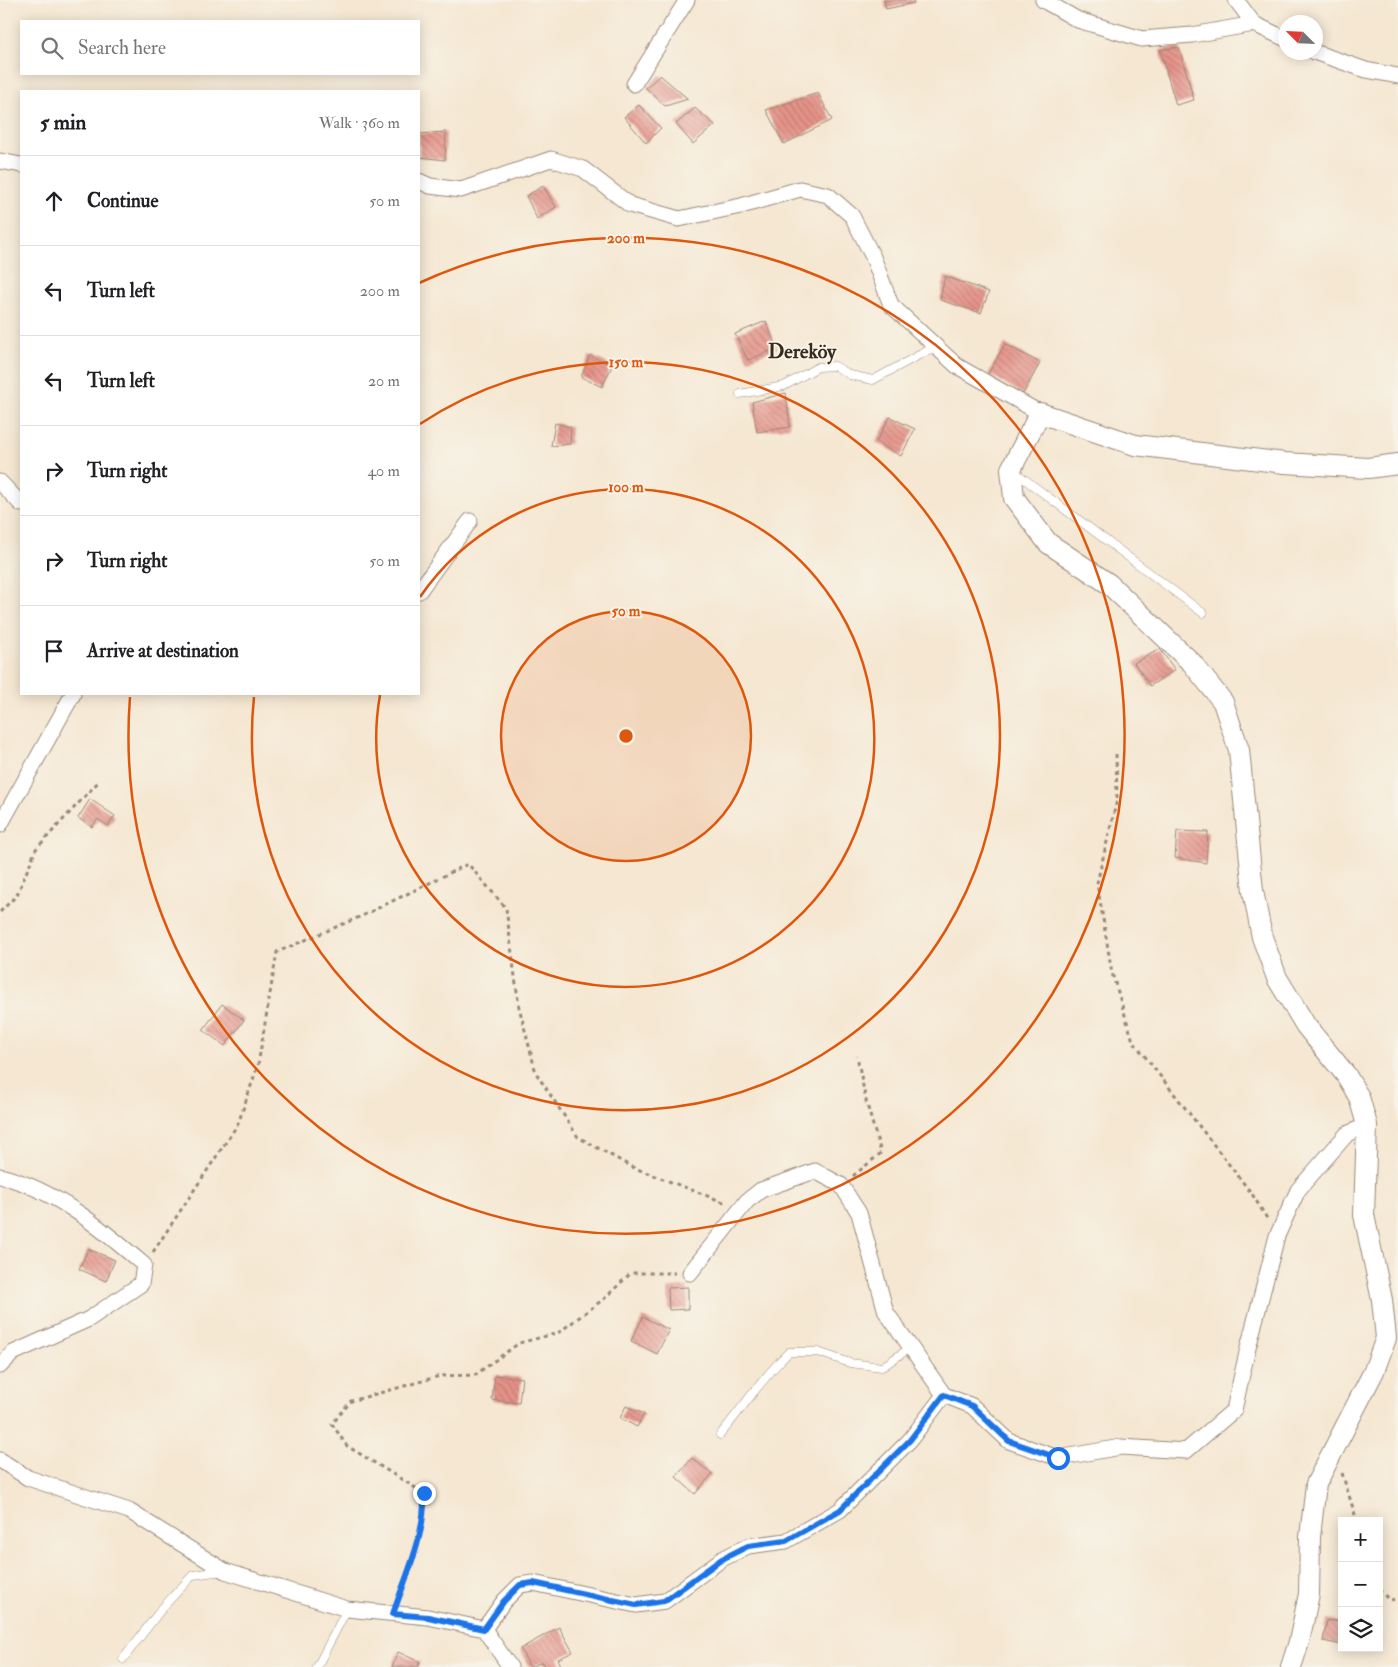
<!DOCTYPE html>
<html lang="en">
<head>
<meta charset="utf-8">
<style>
	body { margin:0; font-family:"IM FELL Double Pica",serif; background:#f2f2f2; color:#202124 }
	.controls { position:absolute; right:15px; bottom:15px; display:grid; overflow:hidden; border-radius:0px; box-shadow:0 2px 12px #0003 }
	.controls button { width:45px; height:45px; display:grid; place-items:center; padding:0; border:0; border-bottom:1px solid #e0e0e0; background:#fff; color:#202124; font:25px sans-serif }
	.compass { position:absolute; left:1278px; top:15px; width:45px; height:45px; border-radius:50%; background:#fff; box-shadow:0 2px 12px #0003; rotate:294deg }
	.stop { position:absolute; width:15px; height:15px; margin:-11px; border:4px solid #1a73e8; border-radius:50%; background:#fff }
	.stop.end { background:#1a73e8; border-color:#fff; box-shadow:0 1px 5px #0008 }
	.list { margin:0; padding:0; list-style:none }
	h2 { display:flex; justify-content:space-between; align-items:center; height:65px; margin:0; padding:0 20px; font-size:21px }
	h2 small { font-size:16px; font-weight:400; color:#757577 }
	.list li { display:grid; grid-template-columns:32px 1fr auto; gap:15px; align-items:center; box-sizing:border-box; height:90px; padding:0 20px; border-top:1px solid #e0e0e0 }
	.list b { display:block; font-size:19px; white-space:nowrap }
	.list em { font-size:16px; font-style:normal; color:#757577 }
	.icon { flex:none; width:28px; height:28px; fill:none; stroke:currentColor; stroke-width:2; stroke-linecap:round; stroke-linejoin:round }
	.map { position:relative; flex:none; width:1398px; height:1667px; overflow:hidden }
	.search { position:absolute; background:#fff; box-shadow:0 2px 12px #0003; left:20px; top:20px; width:400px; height:55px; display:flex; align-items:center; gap:12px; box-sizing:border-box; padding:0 18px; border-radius:0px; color:#757577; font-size:19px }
	.panel { position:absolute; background:#fff; box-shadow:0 2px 12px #0003; left:20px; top:90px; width:400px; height:605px; border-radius:0px }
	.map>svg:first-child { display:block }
</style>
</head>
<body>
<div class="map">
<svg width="1398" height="1667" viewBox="0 0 1398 1667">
	<defs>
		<pattern id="building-back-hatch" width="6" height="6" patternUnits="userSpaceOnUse" patternTransform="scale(1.25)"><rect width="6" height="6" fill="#e69389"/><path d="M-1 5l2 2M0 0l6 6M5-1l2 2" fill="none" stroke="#bc786f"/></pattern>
	</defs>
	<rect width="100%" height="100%" fill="#f7f3e8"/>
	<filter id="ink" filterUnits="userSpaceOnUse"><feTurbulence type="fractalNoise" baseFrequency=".02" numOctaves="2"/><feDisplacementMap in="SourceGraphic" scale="10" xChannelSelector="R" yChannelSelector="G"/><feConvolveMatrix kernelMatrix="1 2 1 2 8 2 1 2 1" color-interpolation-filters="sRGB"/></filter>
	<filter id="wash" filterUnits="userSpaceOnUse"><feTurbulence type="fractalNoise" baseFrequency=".0096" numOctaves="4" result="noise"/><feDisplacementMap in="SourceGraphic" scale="20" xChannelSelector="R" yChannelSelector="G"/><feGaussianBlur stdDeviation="1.12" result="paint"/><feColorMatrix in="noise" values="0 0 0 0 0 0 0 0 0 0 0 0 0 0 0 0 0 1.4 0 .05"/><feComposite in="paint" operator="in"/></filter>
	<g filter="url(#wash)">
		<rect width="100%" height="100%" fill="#f5e7d1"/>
		<g id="blocks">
			<g fill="url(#building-back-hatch)">
				<polygon points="884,0 913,0 914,3 886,9"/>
				<polygon points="1179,47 1194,100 1176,105 1160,50"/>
				<polygon points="660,75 688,99 665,106 646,88"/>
				<polygon points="818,93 832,120 784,144 766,110"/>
				<polygon points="639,105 661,128 646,143 624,117"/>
				<polygon points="695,108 715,125 693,144 676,124"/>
				<polygon points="446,132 445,160 419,157 419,134"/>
				<polygon points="543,186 556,207 537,219 526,196"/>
				<polygon points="945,276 989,292 981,313 940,300"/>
				<polygon points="766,321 777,348 748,360 735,334"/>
				<polygon points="1005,344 1040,363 1023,394 988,374"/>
				<polygon points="590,355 612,366 602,387 581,377"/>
				<polygon points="786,393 790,427 757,432 752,402"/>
				<polygon points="890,417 915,429 901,456 876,442"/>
				<polygon points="555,423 571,427 570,444 551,446"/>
				<polygon points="1160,649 1175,670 1150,686 1134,663"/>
				<polygon points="90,799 115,816 108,826 98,819 92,827 78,818"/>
				<polygon points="1177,831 1208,832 1206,863 1175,858"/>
				<polygon points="222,1004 244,1020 225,1046 203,1030"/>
				<polygon points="88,1249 115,1260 106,1281 79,1269"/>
				<polygon points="688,1287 688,1309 669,1310 668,1288"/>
				<polygon points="643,1317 669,1330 657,1354 631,1341"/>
				<polygon points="495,1375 522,1378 519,1403 492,1400"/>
				<polygon points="626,1406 644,1414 637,1427 620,1418"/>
				<polygon points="692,1458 712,1474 695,1494 676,1477"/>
				<polygon points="1327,1620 1342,1622 1342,1645 1323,1641"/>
				<polygon points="559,1627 573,1652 558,1659 562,1667 546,1667 543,1662 530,1667 520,1649"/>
				<polygon points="398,1652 420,1662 418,1667 392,1667"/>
			</g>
		</g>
	</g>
	<g filter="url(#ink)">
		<use href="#blocks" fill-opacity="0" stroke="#988878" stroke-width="1"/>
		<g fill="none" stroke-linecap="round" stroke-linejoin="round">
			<defs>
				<g id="service">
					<polyline points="740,394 784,386 818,367 835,366 850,375 873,380 936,346"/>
					<polyline points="1015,472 1203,613"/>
					<path d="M720 1435C744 1406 762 1378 789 1352H818L850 1363 882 1367 910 1348"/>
					<polyline points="123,1659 163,1607 193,1575 223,1571"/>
					<polyline points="317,1667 347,1609"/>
				</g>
				<g id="minor">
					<polyline points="1043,0 1078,20 1142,39 1192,35 1254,24 1286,39"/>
					<polyline points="1236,0 1254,24"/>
					<polyline points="1314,52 1366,70 1398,76"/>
					<polyline points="634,84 687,0"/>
					<polyline points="0,161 21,165"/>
					<polyline points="419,181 430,186 461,190 551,159 583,169 630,205 679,219 741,206 800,189 828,195 852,216 873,257 891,305 957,366 1040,413"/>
					<polyline points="0,482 21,504"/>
					<polyline points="419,591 470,521"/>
					<polyline points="0,825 73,694"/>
					<path d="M0 1176C55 1189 102 1229 144 1265L141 1284 89 1319 13 1353 0 1366"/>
					<polyline points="690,1273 747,1201 761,1190 815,1171 841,1185 859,1213 886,1312 944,1395"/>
					<polyline points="0,1460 28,1478 129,1511 225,1571 347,1609 428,1617 484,1629 510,1667"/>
					<polyline points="484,1629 504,1601 520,1585 533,1583 636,1605 665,1601 722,1559 748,1546 786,1541 840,1510 910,1440 944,1395 972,1406 1009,1441 1058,1458 1121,1447 1186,1451 1234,1410 1248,1348 1277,1236 1298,1190 1347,1134 1367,1125"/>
				</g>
				<polyline id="tertiary" points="1291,1667 1299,1642 1309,1594 1310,1537 1316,1484 1374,1371 1386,1338 1382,1300 1364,1215 1367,1125 1359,1097 1346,1075 1306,1026 1277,978 1262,937 1253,891 1239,750 1223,702 1192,663 1109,584 1048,543 1014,498 1011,469 1040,413 1135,445 1285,463 1368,468 1398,464"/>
			</defs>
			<use href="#service" stroke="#988878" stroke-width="9"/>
			<use href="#minor" stroke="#988878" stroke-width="17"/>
			<use href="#tertiary" stroke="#988878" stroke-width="22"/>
			<g stroke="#988878" stroke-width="3" stroke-dasharray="4 4" stroke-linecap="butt">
				<polyline points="1116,754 1117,800 1097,883 1112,973 1133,1041 1252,1194 1268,1220"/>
				<polyline points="0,912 17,895 36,849 100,780"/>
				<polyline points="853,1176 881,1153 866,1101 857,1056"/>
				<polyline points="153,1252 238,1124 258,1065 277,952 362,916 468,864 506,908 519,1007 536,1073 578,1137 632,1167 726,1203"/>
				<polyline points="1342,1473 1357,1521"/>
				<polyline points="1379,1589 1389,1600 1398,1599"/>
				<path d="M398 1600C410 1566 426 1529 424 1493L347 1446 332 1424 351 1401 440 1376 475 1375 519 1343 558 1333 605 1298 631 1273H675"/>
			</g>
			<use href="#service" stroke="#fff" stroke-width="8"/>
			<use href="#minor" stroke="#fff" stroke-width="15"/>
			<use href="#tertiary" stroke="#fff" stroke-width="20"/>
		</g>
	</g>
	<g fill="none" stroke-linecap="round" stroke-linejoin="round" filter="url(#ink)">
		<path stroke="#1a73e8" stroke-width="6" d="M424 1493C426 1534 406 1576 393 1614L428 1617 484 1629 504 1601 520 1585 533 1583 636 1605 664 1601 722 1559 748 1546 786 1541 840 1510 910 1440 944 1395 972 1406 1009 1441 1058 1458"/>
	</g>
	<circle cx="626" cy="736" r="125" fill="#df570d" fill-opacity=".12"/>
	<g fill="none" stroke="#df570d" stroke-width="2.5">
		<circle cx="626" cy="736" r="125"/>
		<path d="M420 597A249 249 0 1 1 380 695"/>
		<path d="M420 424A374 374 0 1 1 254 697"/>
		<path d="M419 283A498 498 0 1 1 130 697"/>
	</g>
	<g text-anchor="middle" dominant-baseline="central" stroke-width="4" stroke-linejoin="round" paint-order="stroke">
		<g font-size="20" font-weight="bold" fill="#3b2a1e" stroke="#f7f3e8">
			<text x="802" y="351">Dereköy</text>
		</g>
	</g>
	<circle cx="626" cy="736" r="8" fill="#df570d" stroke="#f7f3e8" stroke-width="2.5"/>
	<g font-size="15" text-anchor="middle" font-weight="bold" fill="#df570d" stroke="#f7f3e8" stroke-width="4" stroke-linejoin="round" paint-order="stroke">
		<text x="626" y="243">200 m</text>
		<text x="626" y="367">150 m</text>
		<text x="626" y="492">100 m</text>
		<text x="626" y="616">50 m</text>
	</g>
</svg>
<div class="controls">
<button>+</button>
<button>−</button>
<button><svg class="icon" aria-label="layers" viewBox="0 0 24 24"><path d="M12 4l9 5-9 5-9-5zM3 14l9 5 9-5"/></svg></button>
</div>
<svg class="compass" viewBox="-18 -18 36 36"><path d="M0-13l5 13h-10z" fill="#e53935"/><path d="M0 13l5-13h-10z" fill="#757577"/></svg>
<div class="stop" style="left:1058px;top:1458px"></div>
<div class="stop end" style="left:424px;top:1493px"></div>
<div class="search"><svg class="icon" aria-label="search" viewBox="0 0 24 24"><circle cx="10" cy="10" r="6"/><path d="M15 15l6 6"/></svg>Search here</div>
<section class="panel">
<h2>5 min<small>Walk · 360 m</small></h2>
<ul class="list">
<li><svg class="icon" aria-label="ahead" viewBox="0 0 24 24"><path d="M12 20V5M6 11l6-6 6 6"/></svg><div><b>Continue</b></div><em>50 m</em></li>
<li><svg class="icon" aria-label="left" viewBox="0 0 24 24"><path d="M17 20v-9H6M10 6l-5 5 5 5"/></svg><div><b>Turn left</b></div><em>200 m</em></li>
<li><svg class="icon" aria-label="left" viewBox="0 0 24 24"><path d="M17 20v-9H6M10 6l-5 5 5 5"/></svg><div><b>Turn left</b></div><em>20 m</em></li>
<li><svg class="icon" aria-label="right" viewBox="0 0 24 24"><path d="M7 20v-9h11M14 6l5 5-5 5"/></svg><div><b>Turn right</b></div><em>40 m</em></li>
<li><svg class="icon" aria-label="right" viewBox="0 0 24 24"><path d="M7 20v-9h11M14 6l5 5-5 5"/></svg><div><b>Turn right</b></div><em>50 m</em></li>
<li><svg class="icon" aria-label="arrive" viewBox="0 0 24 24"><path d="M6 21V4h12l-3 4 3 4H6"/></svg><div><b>Arrive at destination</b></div></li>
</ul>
</section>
</div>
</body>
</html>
